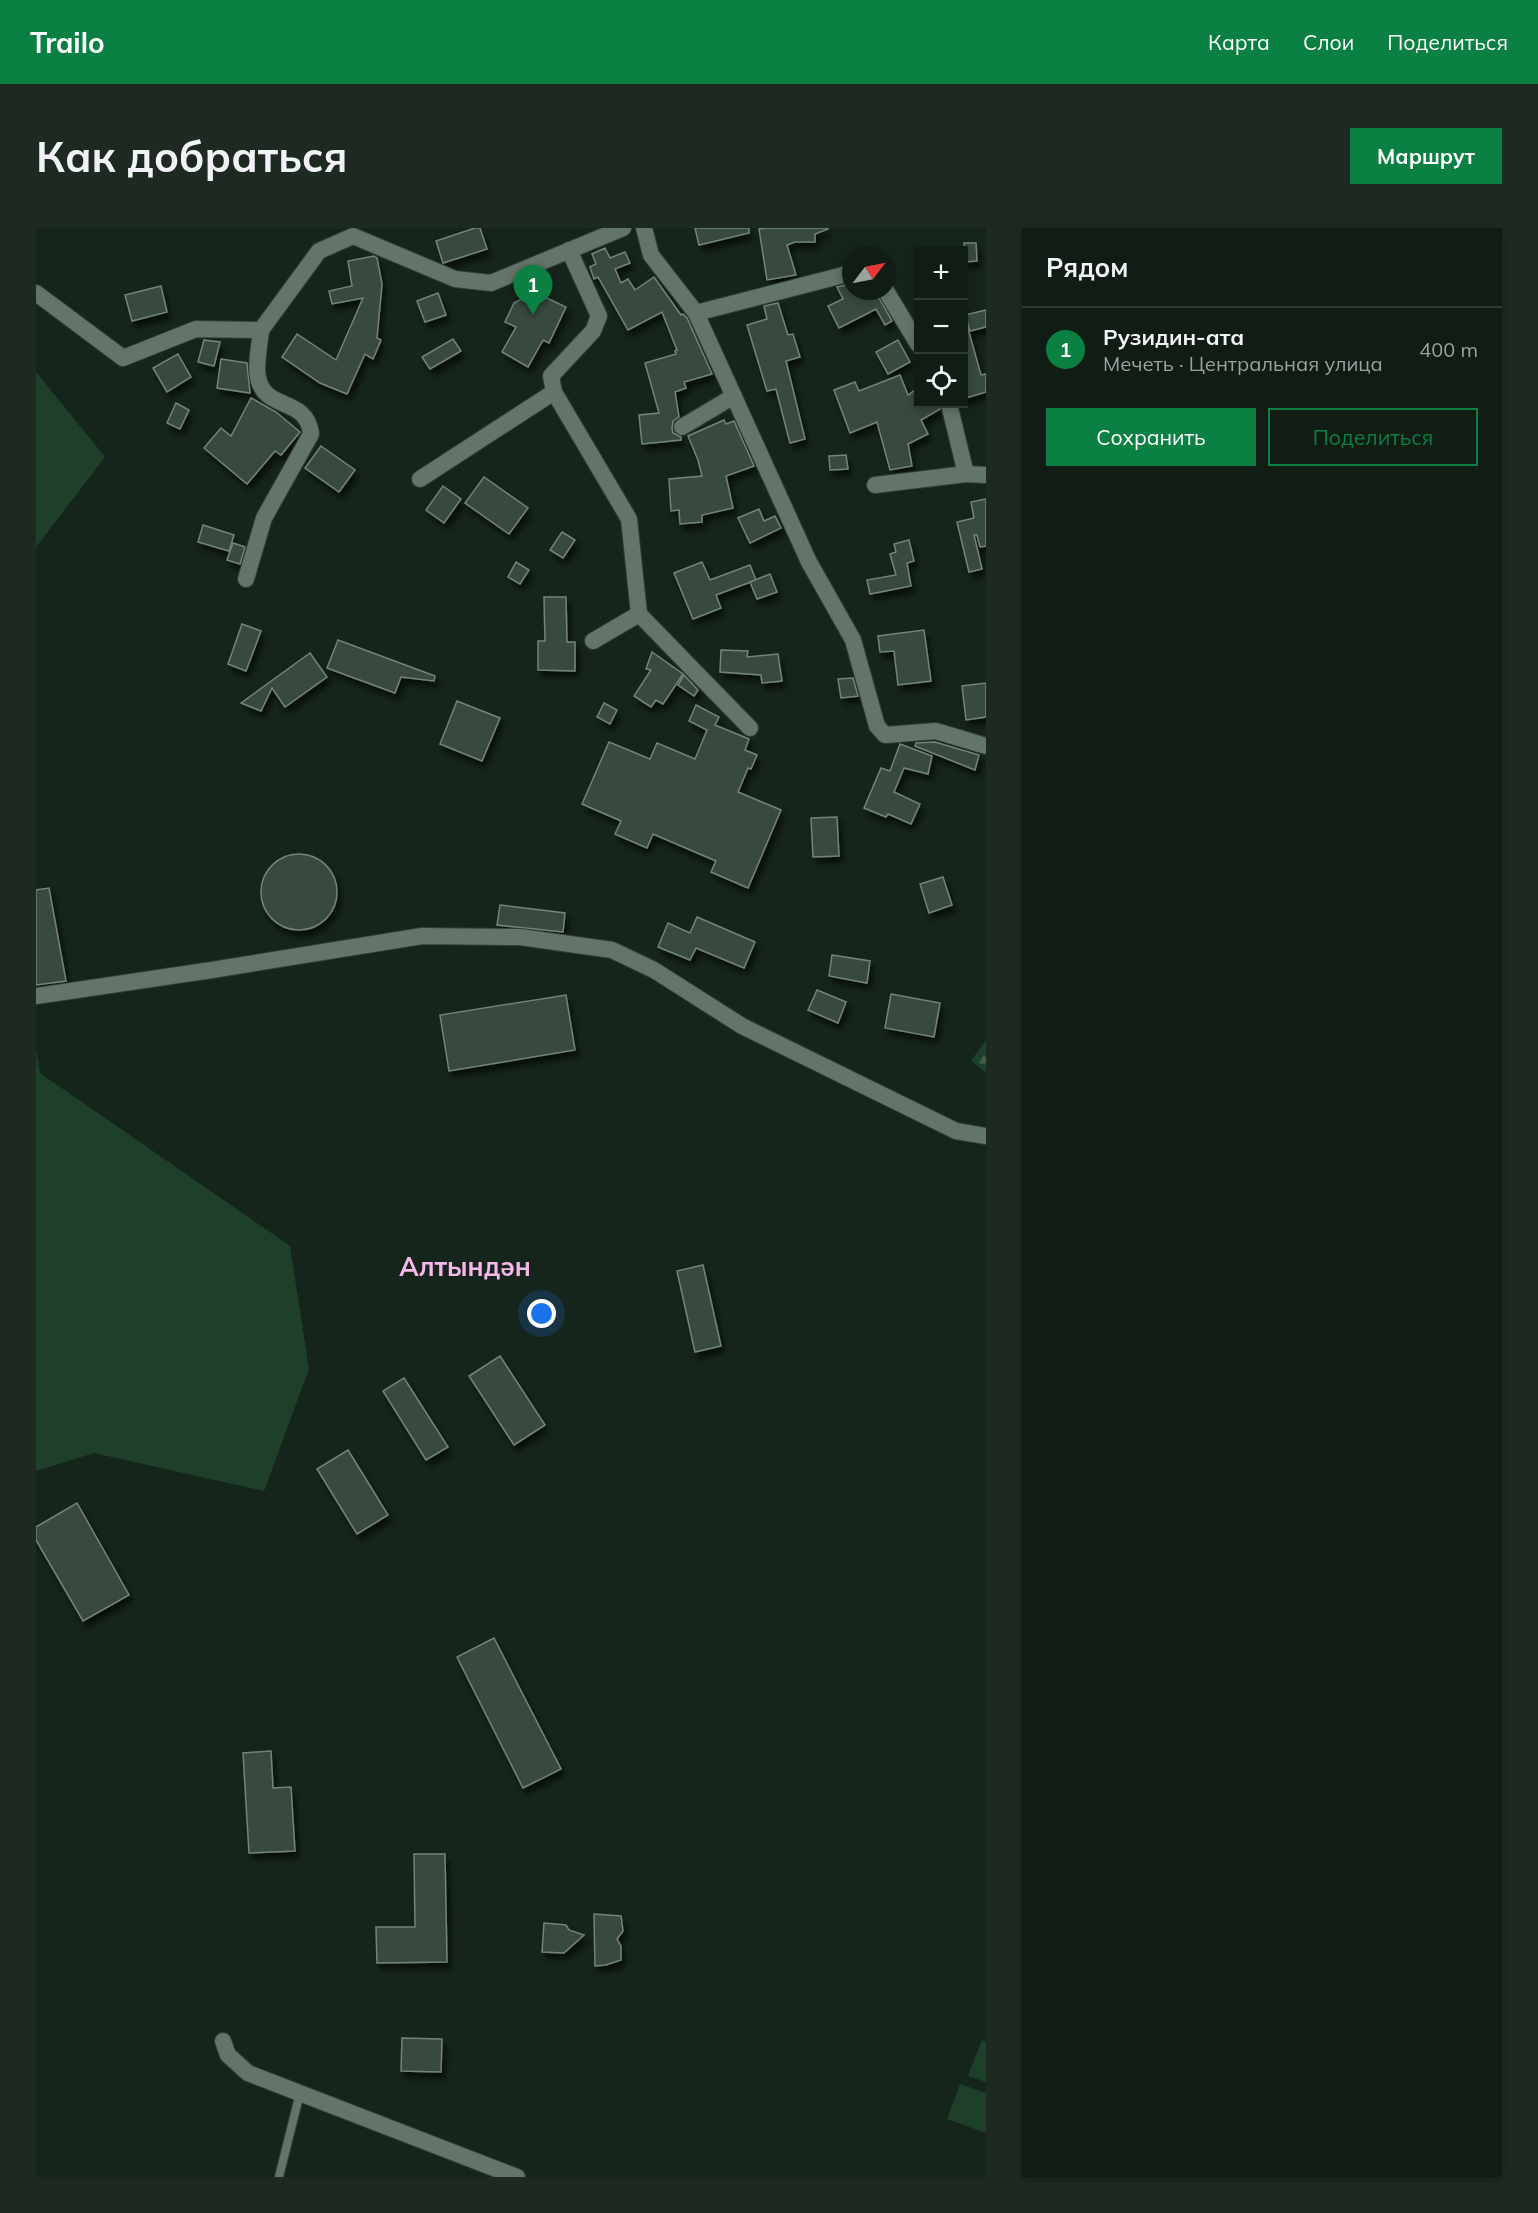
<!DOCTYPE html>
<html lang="ru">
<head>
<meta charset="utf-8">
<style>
	body { margin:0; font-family:Mulish,sans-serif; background:#1e2922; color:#f1f3f6 }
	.controls { position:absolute; right:18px; top:18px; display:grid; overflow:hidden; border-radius:0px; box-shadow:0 3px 9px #0003 }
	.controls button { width:54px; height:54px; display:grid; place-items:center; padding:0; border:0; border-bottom:2px solid #303a34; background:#101c14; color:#f1f3f6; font:30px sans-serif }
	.compass { position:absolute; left:806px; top:18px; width:54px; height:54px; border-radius:50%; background:#101c14; box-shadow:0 3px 9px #0003; rotate:58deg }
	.you { position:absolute; left:506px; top:1086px; width:21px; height:21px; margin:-15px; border:4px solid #fff; border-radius:50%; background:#1a73e8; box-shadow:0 0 0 9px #1a73e833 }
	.badge { display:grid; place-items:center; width:39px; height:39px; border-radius:50%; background:#0b8043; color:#fff; font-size:20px; font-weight:700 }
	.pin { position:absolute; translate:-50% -50px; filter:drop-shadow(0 2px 3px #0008) }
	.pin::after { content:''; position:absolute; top:32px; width:21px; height:18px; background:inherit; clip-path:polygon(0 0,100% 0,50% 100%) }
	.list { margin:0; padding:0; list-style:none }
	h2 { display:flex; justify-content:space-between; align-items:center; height:78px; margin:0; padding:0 24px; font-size:26px }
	h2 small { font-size:20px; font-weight:400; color:#9ca1a0 }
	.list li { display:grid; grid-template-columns:39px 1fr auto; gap:18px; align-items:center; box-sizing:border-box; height:84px; padding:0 24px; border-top:2px solid #303a34 }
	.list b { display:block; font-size:22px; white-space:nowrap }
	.list p { margin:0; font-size:20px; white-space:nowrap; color:#9ca1a0 }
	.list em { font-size:20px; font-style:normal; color:#9ca1a0 }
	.actions { display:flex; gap:12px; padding:18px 24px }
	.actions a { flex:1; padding:14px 0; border:2px solid #0b8043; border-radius:0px; text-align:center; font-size:21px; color:#0b8043 }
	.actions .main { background:#0b8043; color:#fff }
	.icon { flex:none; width:33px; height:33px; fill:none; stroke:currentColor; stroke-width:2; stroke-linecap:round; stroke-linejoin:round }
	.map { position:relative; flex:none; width:950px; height:1949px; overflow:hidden; border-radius:0px }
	header { display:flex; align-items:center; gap:36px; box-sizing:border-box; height:84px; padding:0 30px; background:#0b8043; color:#fff }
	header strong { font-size:28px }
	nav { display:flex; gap:33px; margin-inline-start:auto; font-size:21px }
	.intro { display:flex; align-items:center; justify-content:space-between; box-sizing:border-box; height:144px; padding:0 36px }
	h1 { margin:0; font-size:42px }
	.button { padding:15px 27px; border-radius:0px; background:#0b8043; color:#fff; font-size:21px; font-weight:700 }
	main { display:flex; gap:36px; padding:0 36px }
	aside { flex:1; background:#101c14; border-radius:0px; box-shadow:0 3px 9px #0003 }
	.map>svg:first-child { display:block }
</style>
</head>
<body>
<header>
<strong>Trailo</strong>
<nav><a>Карта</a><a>Слои</a><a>Поделиться</a></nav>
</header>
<div class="intro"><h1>Как добраться</h1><a class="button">Маршрут</a></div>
<main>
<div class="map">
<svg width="950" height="1949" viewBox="0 0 950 1949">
	<defs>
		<pattern id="forest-firs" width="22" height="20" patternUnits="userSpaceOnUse" patternTransform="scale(1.5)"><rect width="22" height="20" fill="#1e402a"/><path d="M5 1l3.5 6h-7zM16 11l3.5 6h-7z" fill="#3e5c49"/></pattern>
		<filter id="shadow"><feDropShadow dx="3.5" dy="6" stdDeviation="3" flood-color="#0009"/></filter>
	</defs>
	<rect width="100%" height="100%" fill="#16251b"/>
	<g fill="#1e402a">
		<polygon points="0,144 69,229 0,319"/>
		<polygon points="0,820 4,845 254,1018 273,1141 228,1263 58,1225 0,1243"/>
		<polygon points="946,1812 950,1814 950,1854 932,1848"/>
		<polygon points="924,1856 950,1865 950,1905 911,1891"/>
	</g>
	<polygon fill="url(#forest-firs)" points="950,812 950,844 935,833"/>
	<g fill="#38483d" stroke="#728477" stroke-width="1.5" filter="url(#shadow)">
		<polygon points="439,0 444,0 451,21 407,35 400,13"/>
		<polygon points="659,0 713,0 713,5 663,17"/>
		<polygon points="731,0 792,0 792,1 779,6 779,14 759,14 751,17 760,47 731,52 723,1"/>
		<polygon points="928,15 940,15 941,33 929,34"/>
		<polygon points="569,20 574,30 589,24 594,35 579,41 585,55 592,51 599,62 618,49 645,87 647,86 651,90 676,146 648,154 650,160 639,164 643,189 637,193 636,200 637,205 645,209 645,212 606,216 603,187 623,185 609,135 640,126 639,123 641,122 626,84 592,102 562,49 558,51 554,39 560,36 556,26"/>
		<polygon points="338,28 341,30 346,56 341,110 345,112 337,131 329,126 311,166 284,155 246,129 261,106 300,132 327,70 296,76 293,63 316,58 312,33"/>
		<polygon points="815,56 815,63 839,63 856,93 849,97 840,81 803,100 792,78 807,71 801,59"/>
		<polygon points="125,58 131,84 96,93 89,67"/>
		<polygon points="498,64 530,79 513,115 507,112 492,139 466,124 480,99 469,94 478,75"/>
		<polygon points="402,65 410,87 389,94 381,73"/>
		<polygon points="742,75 752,107 757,106 764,129 750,133 769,211 754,215 740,161 731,163 711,97 731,91 728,78"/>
		<polygon points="950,82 950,99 934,103 929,87"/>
		<polygon points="931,97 945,147 950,146 950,164 927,171 927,98"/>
		<polygon points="417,111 425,123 394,141 386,129"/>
		<polygon points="168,112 184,114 178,138 162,134"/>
		<polygon points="862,112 874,134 852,146 840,124"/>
		<polygon points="142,126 155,149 131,164 117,140"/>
		<polygon points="185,131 211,135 214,165 181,160"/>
		<polygon points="864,147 872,167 882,160 882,176 903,176 904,181 885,192 892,206 872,216 876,238 854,242 841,194 814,205 798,162 819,154 823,163"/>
		<polygon points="215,170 240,184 264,204 245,227 239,223 211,256 168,220 185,200 195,208"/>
		<polygon points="140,175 153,182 144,201 131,195"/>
		<polygon points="688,192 690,196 698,193 718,238 690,248 697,280 666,287 666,294 644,296 643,282 635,283 633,251 666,248 662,232 652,208"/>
		<polygon points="285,218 319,242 303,264 269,240"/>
		<polygon points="810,227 812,241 794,242 793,228"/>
		<polygon points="448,249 492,280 473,306 429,275"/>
		<polygon points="407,258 425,271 408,295 390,282"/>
		<polygon points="950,271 950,318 944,319 941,307 938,307 946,341 933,344 921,294 938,290 935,274"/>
		<polygon points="723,281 728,293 739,288 745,300 714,315 702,290"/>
		<polygon points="167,297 198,307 193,323 162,314"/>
		<polygon points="526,304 539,312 527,330 514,322"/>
		<polygon points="873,312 878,333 871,335 875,358 834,366 831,352 860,347 854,326 860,324 858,316"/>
		<polygon points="197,315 209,319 204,336 191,332"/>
		<polygon points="480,334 493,342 484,356 472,349"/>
		<polygon points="666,334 674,352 714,337 720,352 680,367 685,380 657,391 638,345"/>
		<polygon points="734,346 741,364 721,371 714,354"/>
		<polygon points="508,369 530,369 531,414 539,414 539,443 502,442 502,413 509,413"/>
		<polygon points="206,396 225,403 210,443 192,436"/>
		<polygon points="888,402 895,453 862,457 858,423 844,424 842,408"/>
		<polygon points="302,412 399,448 398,453 365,449 359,465 291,440"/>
		<polygon points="685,422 712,423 711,429 742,426 746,453 726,455 725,447 684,444"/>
		<polygon points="616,424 647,446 627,476 620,472 615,479 598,468 615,442 610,441"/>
		<polygon points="274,425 291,449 249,479 236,460 225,483 205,475"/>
		<polygon points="648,447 662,462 658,468 642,457"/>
		<polygon points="817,450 822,468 805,470 802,451"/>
		<polygon points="950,455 950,489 930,492 926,458"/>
		<polygon points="421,473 464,490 446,533 404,516"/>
		<polygon points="568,475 581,482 574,496 561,489"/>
		<polygon points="660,477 683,489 679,497 713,511 709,522 721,527 715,541 712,540 702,564 745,582 712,660 675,644 680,633 617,606 611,620 579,606 585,593 546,576 573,514 614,531 621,515 659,531 671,502 653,493"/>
		<polygon points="899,514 943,527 939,542 879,518 880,515"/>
		<polygon points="864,516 896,528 892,546 868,540 858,564 884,576 875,596 852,586 850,589 828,580 845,540 854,543"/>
		<polygon points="801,589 803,628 777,629 775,590"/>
		<circle cx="263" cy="664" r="38"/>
		<polygon points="907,649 916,677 893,685 884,656"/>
		<polygon points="13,660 30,753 0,757 0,662"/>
		<polygon points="464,677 529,685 527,704 461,697"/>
		<polygon points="661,689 719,714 708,740 660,720 654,732 622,719 632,695 654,705"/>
		<polygon points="796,727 834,733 831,755 793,748"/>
		<polygon points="781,762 810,774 802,795 772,782"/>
		<polygon points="855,766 904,775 898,809 849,800"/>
		<polygon points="530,767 539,822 413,843 404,787"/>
		<polygon points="667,1037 685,1118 659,1124 641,1043"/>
		<polygon points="464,1128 509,1197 478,1217 433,1148"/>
		<polygon points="368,1150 412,1219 390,1232 347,1163"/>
		<polygon points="312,1222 352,1287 321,1306 281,1241"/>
		<polygon points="41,1275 93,1367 47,1393 0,1312 0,1299"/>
		<polygon points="458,1410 525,1541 487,1560 421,1429"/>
		<polygon points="235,1523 237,1560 255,1559 259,1623 213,1625 207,1525"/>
		<polygon points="378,1626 409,1626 411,1734 341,1735 340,1699 379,1699"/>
		<polygon points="558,1686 585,1688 587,1703 581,1711 585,1718 585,1732 570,1737 559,1738"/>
		<polygon points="508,1695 530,1697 533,1702 548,1707 528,1725 506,1724"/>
		<polygon points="366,1810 406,1811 405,1844 365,1843"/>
	</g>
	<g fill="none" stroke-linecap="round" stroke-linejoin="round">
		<defs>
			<polyline id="service" points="243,1949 264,1865"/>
			<g id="minor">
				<polyline points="608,0 615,27 660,85 773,334 817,412 841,498 849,507 900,503 950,518"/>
				<polyline points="533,22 563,88 557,103 515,148 518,164 593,291 603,386 557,413"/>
				<polyline points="850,63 882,116"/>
				<polyline points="0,65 87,130 160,101 225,102 283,23 317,8 419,51 455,55 587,0"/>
				<polyline points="660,85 815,45"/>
				<polyline points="913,176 930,246"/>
				<polyline points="646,199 698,168"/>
				<polyline points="384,251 518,164"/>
				<polyline points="839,257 930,246 950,247"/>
				<path d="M210 351 228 290 275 206C271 168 228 184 222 149 219 137 224 115 225 102"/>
				<polyline points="603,386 714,500"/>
				<polyline points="0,768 176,742 386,708 484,709 576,722 618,742 706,798 920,903 950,908"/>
				<polyline points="187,1813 192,1827 212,1845 481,1949"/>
			</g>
		</defs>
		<use href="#service" stroke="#323e36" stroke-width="10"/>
		<use href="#minor" stroke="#323e36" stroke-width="18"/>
		<use href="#service" stroke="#637468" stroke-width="8"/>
		<use href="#minor" stroke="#637468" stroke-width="16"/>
	</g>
	<g text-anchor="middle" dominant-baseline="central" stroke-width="6" stroke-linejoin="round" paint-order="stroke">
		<g font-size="26" font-weight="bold" fill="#f9b8eb" stroke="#16251b">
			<text x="429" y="1038">Алтындән</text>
		</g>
	</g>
</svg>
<div class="controls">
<button>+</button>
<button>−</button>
<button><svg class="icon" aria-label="locate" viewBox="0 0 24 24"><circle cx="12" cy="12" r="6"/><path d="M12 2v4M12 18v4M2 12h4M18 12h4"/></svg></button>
</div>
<svg class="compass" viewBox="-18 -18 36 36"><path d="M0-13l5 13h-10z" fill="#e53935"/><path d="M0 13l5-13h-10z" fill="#9ca1a0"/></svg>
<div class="you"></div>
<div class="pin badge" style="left:497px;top:87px">1</div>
</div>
<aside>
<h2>Рядом<small></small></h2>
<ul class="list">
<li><span class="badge">1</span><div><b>Рузидин-ата</b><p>Мечеть · Центральная улица</p></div><em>400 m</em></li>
</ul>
<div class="actions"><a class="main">Сохранить</a><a>Поделиться</a></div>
</aside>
</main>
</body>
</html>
